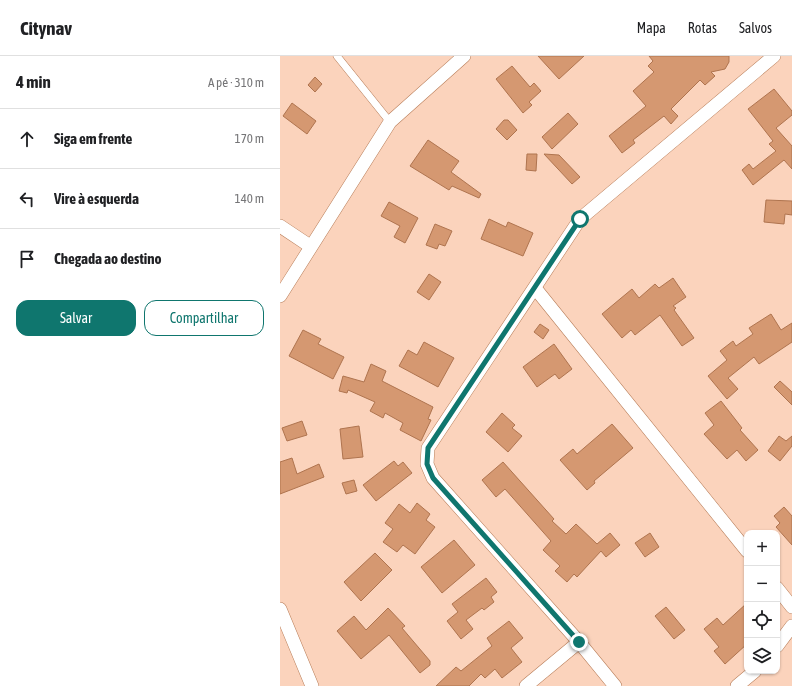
<!DOCTYPE html>
<html lang="pt">
<head>
<meta charset="utf-8">
<style>
	body { margin:0; font-family:"Asap Condensed",sans-serif; background:#f6f6f6; color:#202124 }
	.controls { position:absolute; right:12px; bottom:12px; display:grid; overflow:hidden; border-radius:8px; box-shadow:0 1px 3px #0004 }
	.controls button { width:36px; height:36px; display:grid; place-items:center; padding:0; border:0; border-bottom:1px solid #e0e0e0; background:#fff; color:#202124; font:20px sans-serif }
	.stop { position:absolute; width:12px; height:12px; margin:-9px; border:3px solid #0f766e; border-radius:50%; background:#fff }
	.stop.end { background:#0f766e; border-color:#fff; box-shadow:0 1px 4px #0008 }
	.list { margin:0; padding:0; list-style:none }
	h2 { display:flex; justify-content:space-between; align-items:center; height:52px; margin:0; padding:0 16px; font-size:17px }
	h2 small { font-size:13px; font-weight:400; color:#757577 }
	.list li { display:grid; grid-template-columns:26px 1fr auto; gap:12px; align-items:center; box-sizing:border-box; height:60px; padding:0 16px; border-top:1px solid #e0e0e0 }
	.list b { display:block; font-size:15px; white-space:nowrap }
	.list em { font-size:13px; font-style:normal; color:#757577 }
	.actions { display:flex; gap:8px; padding:12px 16px }
	.actions a { flex:1; padding:9px 0; border:1px solid #0f766e; border-radius:12px; text-align:center; font-size:14px; color:#0f766e }
	.actions .main { background:#0f766e; color:#fff }
	.icon { flex:none; width:22px; height:22px; fill:none; stroke:currentColor; stroke-width:2; stroke-linecap:round; stroke-linejoin:round }
	.map { position:relative; flex:none; width:512px; height:630px; overflow:hidden }
	header { display:flex; align-items:center; gap:24px; box-sizing:border-box; height:56px; padding:0 20px; background:#fff; border-bottom:1px solid #e0e0e0 }
	header strong { font-size:19px }
	nav { display:flex; gap:22px; margin-inline-start:auto; font-size:14px }
	main { display:flex }
	aside { flex:1; background:#fff }
	.map>svg:first-child { display:block }
</style>
</head>
<body>
<header>
<strong>Citynav</strong>
<nav><a>Mapa</a><a>Rotas</a><a>Salvos</a></nav>
</header>
<main>
<aside>
<h2>4 min<small>A pé · 310 m</small></h2>
<ul class="list">
<li><svg class="icon" aria-label="ahead" viewBox="0 0 24 24"><path d="M12 20V5M6 11l6-6 6 6"/></svg><div><b>Siga em frente</b></div><em>170 m</em></li>
<li><svg class="icon" aria-label="left" viewBox="0 0 24 24"><path d="M17 20v-9H6M10 6l-5 5 5 5"/></svg><div><b>Vire à esquerda</b></div><em>140 m</em></li>
<li><svg class="icon" aria-label="arrive" viewBox="0 0 24 24"><path d="M6 21V4h12l-3 4 3 4H6"/></svg><div><b>Chegada ao destino</b></div></li>
</ul>
<div class="actions"><a class="main">Salvar</a><a>Compartilhar</a></div>
</aside>
<div class="map">
<svg width="512" height="630" viewBox="0 0 512 630">
	<rect width="100%" height="100%" fill="#fbd3bc"/>
	<g fill="#d59871" stroke="#af744f">
		<polygon points="258,0 304,0 279,23"/>
		<polygon points="369,0 449,0 449,6 445,13 431,16 435,20 425,29 420,24 391,53 398,60 391,68 384,60 353,84 355,87 342,97 329,80 366,50 353,35 374,16 368,10 373,5"/>
		<polygon points="232,10 250,31 254,27 261,35 249,46 252,49 243,57 216,23"/>
		<polygon points="35,21 42,28 35,36 28,29"/>
		<polygon points="494,33 512,55 512,59 496,72 512,90 512,113 504,104 473,129 462,114 469,108 473,113 496,95 489,88 493,85 468,53"/>
		<polygon points="12,47 36,65 27,78 3,60"/>
		<polygon points="288,57 298,68 272,93 262,81"/>
		<polygon points="224,64 228,64 237,74 227,84 216,73"/>
		<polygon points="148,84 179,105 171,116 201,138 199,142 172,130 169,134 130,110"/>
		<polygon points="247,98 257,98 256,115 246,114"/>
		<polygon points="264,98 279,99 300,121 292,128"/>
		<polygon points="486,144 512,145 512,159 505,158 504,168 484,166"/>
		<polygon points="109,146 138,162 125,187 114,181 120,170 101,160"/>
		<polygon points="209,163 226,171 228,166 253,177 243,200 201,183"/>
		<polygon points="155,168 172,175 165,190 159,188 157,193 146,189"/>
		<polygon points="149,218 161,226 149,244 137,236"/>
		<polygon points="393,222 406,241 393,250 396,252 394,254 414,282 402,290 380,259 355,279 351,274 342,282 322,258 352,233 359,242 375,228 379,232"/>
		<polygon points="491,258 501,274 512,267 512,286 479,308 474,301 448,322 458,333 447,343 428,320 447,304 440,295 453,285 456,290 473,278 469,272"/>
		<polygon points="260,268 269,274 263,283 254,276"/>
		<polygon points="23,274 41,283 38,288 64,301 53,323 9,300"/>
		<polygon points="144,286 174,302 158,331 119,310 128,294 137,299"/>
		<polygon points="274,288 292,313 279,323 275,318 257,331 243,311"/>
		<polygon points="91,308 106,315 102,325 153,351 148,363 151,364 141,385 120,374 123,367 105,357 103,362 90,355 95,346 68,334 67,337 59,335 63,320 84,326"/>
		<polygon points="500,325 512,336 512,349 494,331"/>
		<polygon points="441,345 462,372 460,374 478,394 466,405 457,394 447,403 424,378 434,369 425,357"/>
		<polygon points="222,357 235,369 232,372 242,380 228,396 206,376"/>
		<polygon points="22,365 27,379 7,385 2,372"/>
		<polygon points="332,368 353,392 314,425 315,427 307,434 280,404 293,393 297,398"/>
		<polygon points="79,370 83,401 63,403 60,373"/>
		<polygon points="499,380 506,385 512,380 512,390 500,405 488,395"/>
		<polygon points="12,402 17,418 39,408 44,421 0,438 0,406"/>
		<polygon points="114,405 118,410 123,406 132,417 96,445 83,429"/>
		<polygon points="223,406 274,463 272,465 286,478 296,468 317,488 330,477 340,489 326,501 321,495 297,521 294,518 287,526 275,515 280,510 263,494 271,485 225,433 216,441 202,424"/>
		<polygon points="74,424 77,435 66,438 62,427"/>
		<polygon points="137,447 150,458 146,464 155,471 135,498 123,489 117,496 103,486 113,473 105,467 119,448 130,457"/>
		<polygon points="504,451 512,460 512,489 496,471 500,467 494,460"/>
		<polygon points="370,477 379,491 365,501 355,487"/>
		<polygon points="174,484 195,509 162,537 141,511"/>
		<polygon points="95,497 112,514 81,545 64,526"/>
		<polygon points="206,522 217,536 211,541 214,546 204,554 202,552 186,564 193,573 181,583 167,565 178,556 172,548"/>
		<polygon points="467,547 467,588 445,608 434,595 439,591 424,573 437,562 443,569"/>
		<polygon points="386,551 405,574 394,583 375,560"/>
		<polygon points="108,552 125,570 122,572 150,605 150,609 140,617 109,579 81,603 57,575 74,560 86,574"/>
		<polygon points="229,565 243,582 231,592 242,606 222,622 215,613 205,622 201,618 189,630 156,630 176,611 181,615 212,590 207,582"/>
	</g>
	<g fill="none" stroke-linecap="round" stroke-linejoin="round">
		<defs>
			<polyline id="lane" points="57,0 110,66"/>
			<g id="street">
				<polyline points="0,170 30,190"/>
				<polyline points="255,232 467,495"/>
				<polyline points="0,240 110,66 184,0"/>
				<polyline points="497,532 512,551"/>
				<polyline points="0,553 32,630"/>
				<polyline points="497,590 512,570"/>
				<polyline points="246,630 299,586"/>
				<polyline points="335,630 299,586 153,422 147,408 148,392 300,163 494,0"/>
				<polyline points="457,630 475,615"/>
			</g>
		</defs>
		<use href="#lane" stroke="#b87d58" stroke-width="8"/>
		<use href="#street" stroke="#b87d58" stroke-width="14"/>
		<use href="#lane" stroke="#fff" stroke-width="7"/>
		<use href="#street" stroke="#fff" stroke-width="13"/>
	</g>
	<g fill="none" stroke-linecap="round" stroke-linejoin="round">
		<polyline stroke="#0f766e" stroke-width="5" points="299,586 153,422 147,408 148,392 300,163"/>
	</g>
</svg>
<div class="controls">
<button>+</button>
<button>−</button>
<button><svg class="icon" aria-label="locate" viewBox="0 0 24 24"><circle cx="12" cy="12" r="6"/><path d="M12 2v4M12 18v4M2 12h4M18 12h4"/></svg></button>
<button><svg class="icon" aria-label="layers" viewBox="0 0 24 24"><path d="M12 4l9 5-9 5-9-5zM3 14l9 5 9-5"/></svg></button>
</div>
<div class="stop" style="left:300px;top:163px"></div>
<div class="stop end" style="left:299px;top:586px"></div>
</div>
</main>
</body>
</html>
